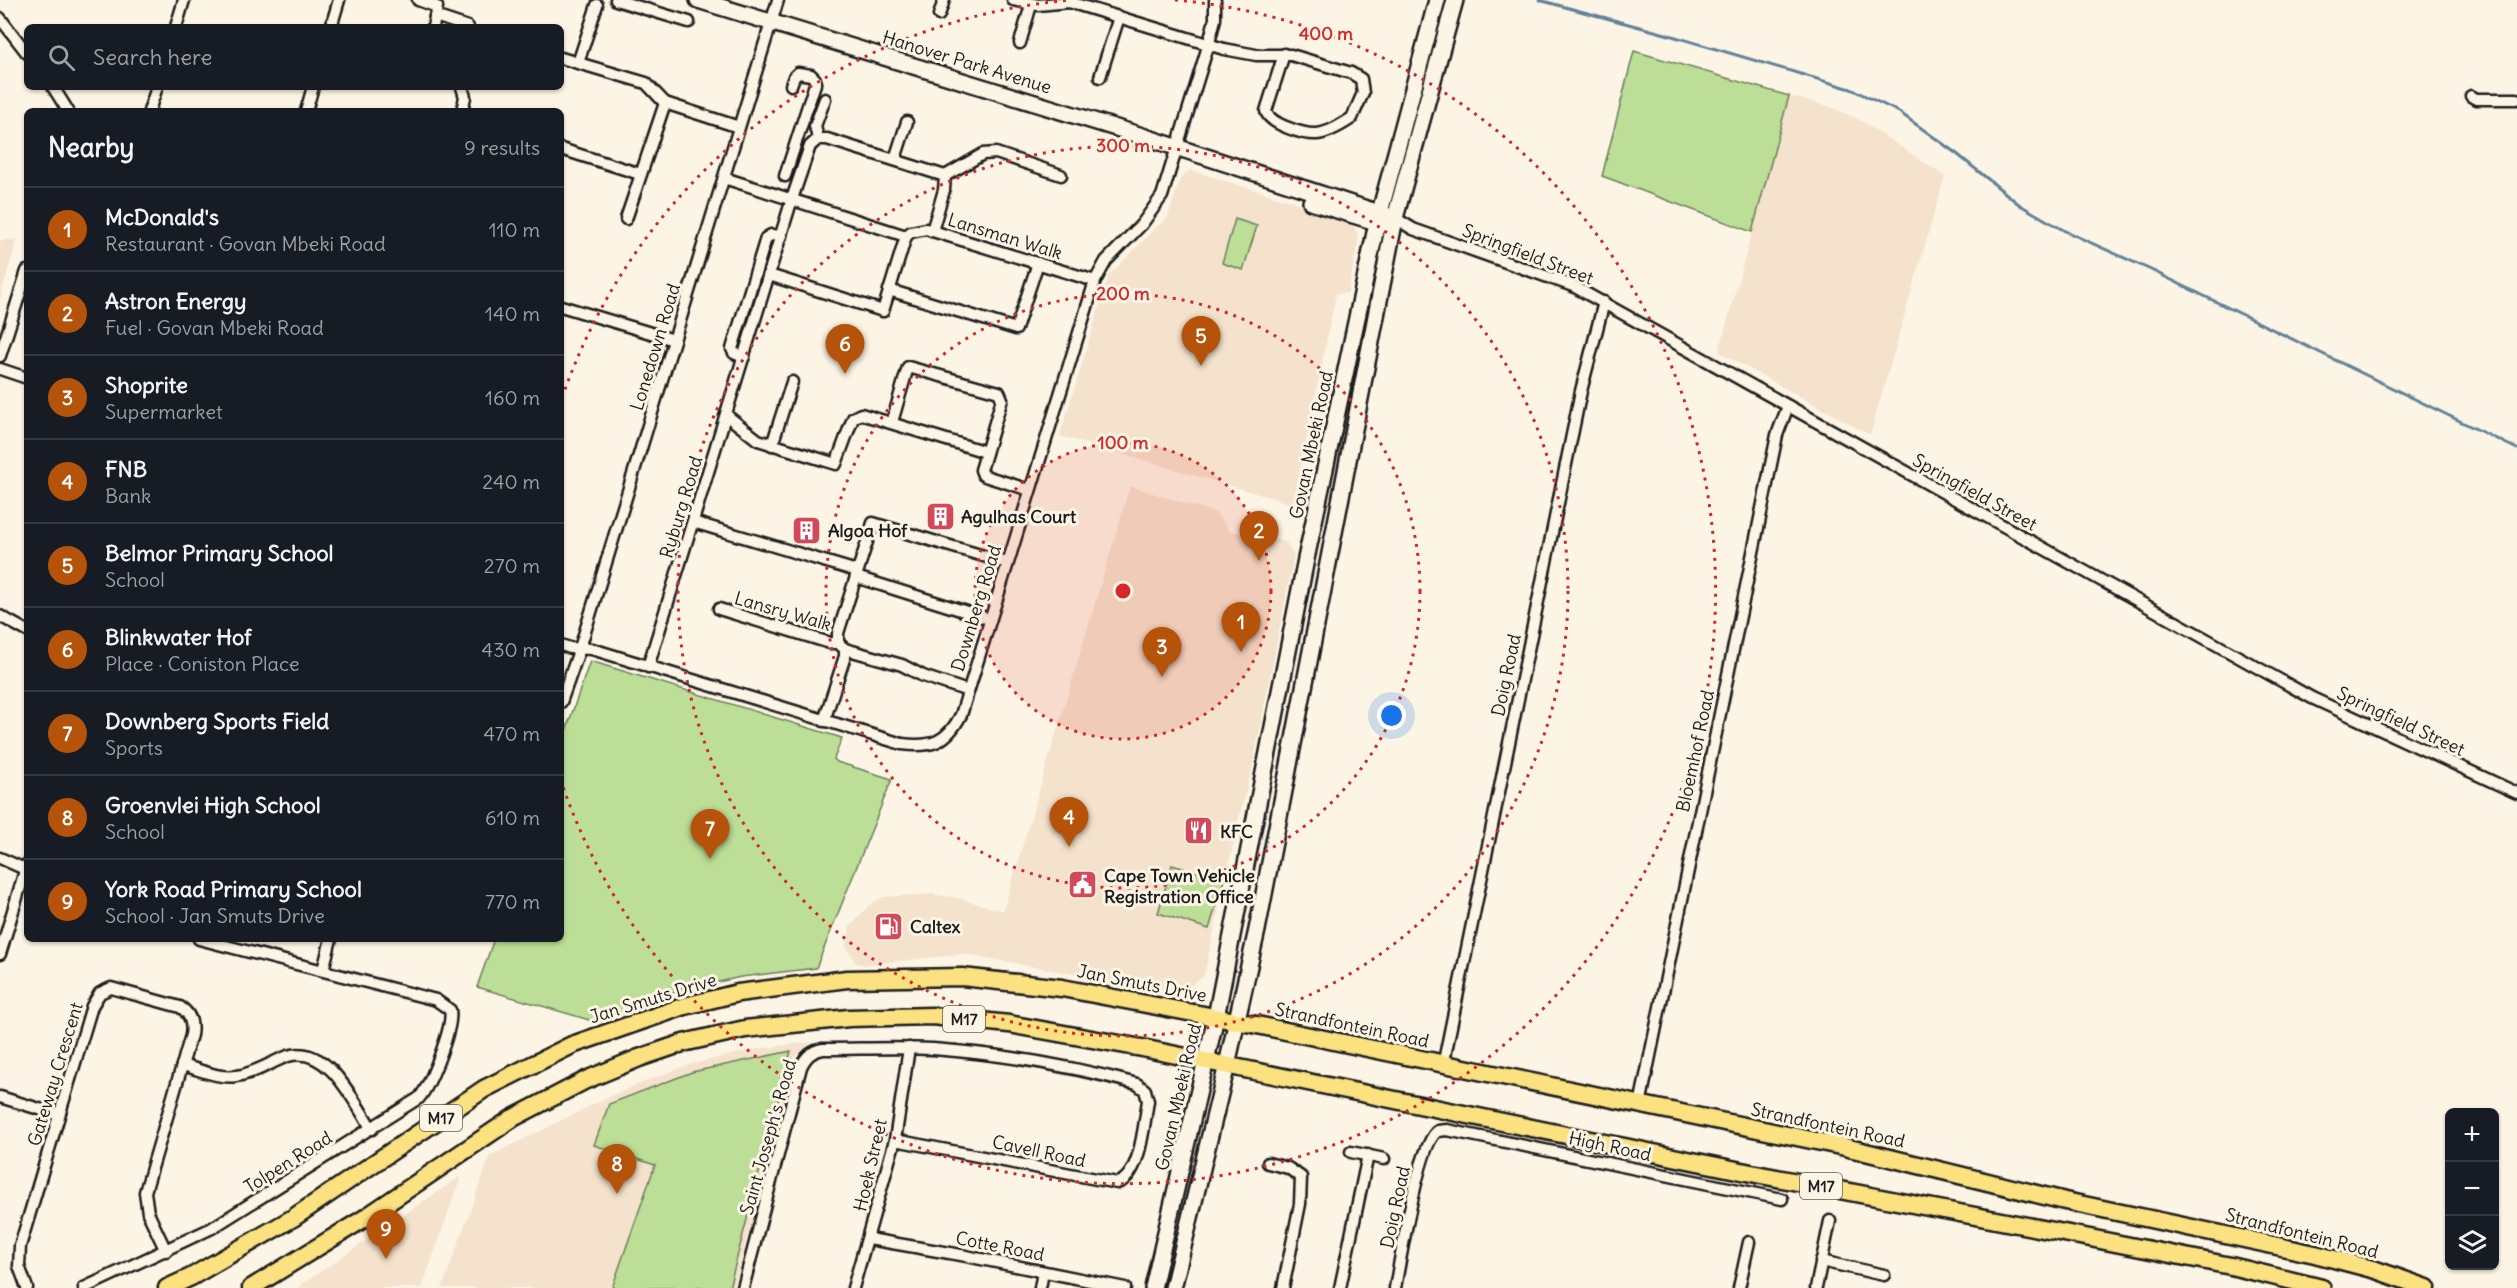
<!DOCTYPE html>
<html lang="en">
<head>
<meta charset="utf-8">
<style>
	body { margin:0; font-family:Delius,sans-serif; background:#20242c; color:#f1f3f6 }
	.controls { position:absolute; right:18px; bottom:18px; display:grid; overflow:hidden; border-radius:9px; box-shadow:0 2px 4px #0004 }
	.controls button { width:54px; height:54px; display:grid; place-items:center; padding:0; border:0; border-bottom:2px solid #363941; background:#171b24; color:#f1f3f6; font:30px sans-serif }
	.you { position:absolute; left:1392px; top:716px; width:21px; height:21px; margin:-15px; border:4px solid #fff; border-radius:50%; background:#1a73e8; box-shadow:0 0 0 9px #1a73e833 }
	.badge { display:grid; place-items:center; width:39px; height:39px; border-radius:50%; background:#b45309; color:#fff; font-size:20px; font-weight:700 }
	.pin { position:absolute; translate:-50% -50px; filter:drop-shadow(0 2px 3px #0008) }
	.pin::after { content:''; position:absolute; top:32px; width:21px; height:18px; background:inherit; clip-path:polygon(0 0,100% 0,50% 100%) }
	.list { margin:0; padding:0; list-style:none }
	h2 { display:flex; justify-content:space-between; align-items:center; height:78px; margin:0; padding:0 24px; font-size:26px }
	h2 small { font-size:20px; font-weight:400; color:#9ea1a6 }
	.list li { display:grid; grid-template-columns:39px 1fr auto; gap:18px; align-items:center; box-sizing:border-box; height:84px; padding:0 24px; border-top:2px solid #363941 }
	.list b { display:block; font-size:22px; white-space:nowrap }
	.list p { margin:0; font-size:20px; white-space:nowrap; color:#9ea1a6 }
	.list em { font-size:20px; font-style:normal; color:#9ea1a6 }
	.icon { flex:none; width:33px; height:33px; fill:none; stroke:currentColor; stroke-width:2; stroke-linecap:round; stroke-linejoin:round }
	.map { position:relative; flex:none; width:2517px; height:1288px; overflow:hidden }
	.search { position:absolute; background:#171b24; box-shadow:0 2px 4px #0004; left:24px; top:24px; width:540px; height:66px; display:flex; align-items:center; gap:15px; box-sizing:border-box; padding:0 21px; border-radius:9px; color:#9ea1a6; font-size:22px }
	.panel { position:absolute; background:#171b24; box-shadow:0 2px 4px #0004; left:24px; top:108px; width:540px; height:834px; border-radius:9px }
	.map>svg:first-child { display:block }
</style>
</head>
<body>
<div class="map">
<svg width="2517" height="1288" viewBox="0 0 2517 1288">
	<rect width="100%" height="100%" fill="#fcf5e5"/>
	<filter id="ink" filterUnits="userSpaceOnUse"><feTurbulence type="fractalNoise" baseFrequency=".0167" numOctaves="2"/><feDisplacementMap in="SourceGraphic" scale="12" xChannelSelector="R" yChannelSelector="G"/><feConvolveMatrix kernelMatrix="1 2 1 2 8 2 1 2 1" color-interpolation-filters="sRGB"/></filter>
	<g filter="url(#ink)">
		<g fill="#f4e2cc">
			<polygon points="1789,96 1831,107 1860,120 1945,176 1870,435 1719,352"/>
			<polygon points="1190,170 1349,219 1359,237 1348,293 1336,294 1293,504 1060,436 1109,275 1158,226 1167,219 1180,180"/>
			<polygon points="17,239 0,299 0,241"/>
			<polygon points="1130,486 1216,513 1230,531 1286,542 1294,556 1252,769 1240,814 1204,976 1179,993 964,954 864,965 856,963 846,947 850,927 869,905 883,897 933,894 958,898 1003,911"/>
			<polygon points="812,1042 795,1057 734,1288 442,1288 490,1156 608,1097 666,1073 692,1064 756,1049"/>
			<polygon points="461,1176 422,1288 297,1288 383,1229"/>
		</g>
		<g fill="#bcde97" stroke="#6c7d5a" stroke-width="1.5">
			<polygon points="1634,51 1789,96 1752,232 1602,176"/>
			<polygon points="1235,219 1257,226 1243,270 1222,263"/>
			<polygon points="590,661 842,738 834,759 837,762 892,779 816,968 741,977 678,991 596,1022 477,987 494,939 561,939 561,745"/>
			<polygon points="1172,865 1224,880 1209,929 1158,913"/>
			<polygon points="791,1051 729,1288 612,1288 655,1165 594,1145 609,1104 692,1072"/>
		</g>
		<g fill="none" stroke-linecap="round" stroke-linejoin="round">
			<polyline stroke="#608098" stroke-width="3" points="1539,0 1662,33 1851,89 1899,112 1957,154 2020,205 2065,231 2151,270 2517,449"/>
			<defs>
				<g id="street">
					<polyline points="418,0 437,7 433,27"/>
					<polyline points="616,0 689,22"/>
					<path d="M1013 0 1038 5 1069 2 1224 49 1256 55H1291L1351 73 1361 79 1363 93 1352 118C1343 124 1328 133 1317 134 1304 135 1269 124 1266 111L1284 54"/>
					<polyline points="939,15 944,0"/>
					<polyline points="435,16 468,27"/>
					<polyline points="0,18 27,53"/>
					<polyline points="176,27 184,0"/>
					<polyline points="331,27 339,0"/>
					<polyline points="1020,43 1031,5"/>
					<polyline points="561,58 646,83 665,103"/>
					<polyline points="578,63 597,5"/>
					<polyline points="1100,77 1119,17"/>
					<polyline points="53,87 68,111"/>
					<polyline points="2471,96 2476,99 2517,99"/>
					<polyline points="665,103 739,127"/>
					<polyline points="149,111 157,87"/>
					<polyline points="306,111 313,87"/>
					<polyline points="462,111 465,97 462,87"/>
					<polyline points="818,139 827,139 945,176"/>
					<polyline points="818,139 815,126 825,99"/>
					<polyline points="561,149 640,174"/>
					<polyline points="895,159 907,122"/>
					<polyline points="785,176 815,84 815,79 811,75 798,73 794,77 791,85"/>
					<polyline points="945,176 983,154 996,153 1061,175"/>
					<polyline points="724,178 906,236"/>
					<polyline points="1395,218 1413,229 1573,286 2312,698 2517,793"/>
					<polyline points="626,219 665,103"/>
					<polyline points="932,231 944,190 945,176"/>
					<polyline points="906,236 911,232 926,229 1095,281"/>
					<polyline points="769,275 883,311 906,236"/>
					<polyline points="889,290 1016,329 1038,263"/>
					<polyline points="561,306 674,340"/>
					<polyline points="0,356 27,271"/>
					<polyline points="744,357 734,353 732,349 766,238 771,235 781,236"/>
					<polyline points="0,369 27,378"/>
					<polyline points="726,415 758,440 836,464 853,418 861,414 986,452"/>
					<polyline points="892,422 908,367 999,392 1002,399 981,470 983,475 988,477 1030,490"/>
					<polyline points="772,445 792,382"/>
					<polyline points="693,522 857,571"/>
					<polyline points="856,577 989,619"/>
					<polyline points="719,609 830,643 838,643"/>
					<polyline points="0,616 27,631"/>
					<path d="M561 645 570 648 592 649 902 744C932 748 947 742 961 715L1095 281 1106 261 1142 224 1162 196 1209 43 1215 19V0"/>
					<polyline points="845,649 902,665 923,676 968,691"/>
					<polyline points="648,667 792,199 810,146 818,139"/>
					<polyline points="561,702 580,648 778,0"/>
					<polyline points="824,721 845,656 845,649 838,643 838,633 873,523 1007,563"/>
					<polyline points="0,858 27,870"/>
					<polyline points="0,954 27,864"/>
					<polyline points="323,970 331,939"/>
					<polyline points="1445,1056 1581,391 1604,302"/>
					<path d="M182 1065C198 1069 219 1079 236 1076 254 1074 271 1062 288 1056 328 1044 353 1101 372 1129"/>
					<polyline points="0,1097 59,1115"/>
					<polyline points="1640,1105 1777,435 1788,406"/>
					<polyline points="1351,1152 1384,1159"/>
					<polyline points="1268,1163 1288,1168 1301,1177 1300,1204 1283,1288"/>
					<polyline points="869,1239 961,1255 1125,1288"/>
					<polyline points="1821,1261 1884,1275"/>
					<path d="M27 1288 19 1266 20 1246 92 1006 100 993 111 988 180 1007C190 1013 193 1023 191 1035L145 1192 148 1213 166 1251"/>
					<path d="M84 1288 212 1228 419 1098C430 1086 454 1026 450 1010L436 1000 199 939"/>
					<path d="M743 1288 801 1067C806 1056 812 1051 823 1049 860 1049 897 1047 933 1049 1001 1054 1071 1066 1137 1084L1145 1090 1148 1101C1144 1122 1141 1177 1117 1183L895 1140"/>
					<polyline points="853,1288 895,1140 909,1048"/>
					<polyline points="1040,1288 1043,1272"/>
					<polyline points="1340,1288 1368,1155"/>
					<path d="M1395 1288C1400 1262 1419 1141 1438 1131L1447 1130 1782 1199"/>
					<polyline points="1739,1288 1749,1242"/>
					<polyline points="1816,1288 1830,1221"/>
				</g>
				<g id="secondary">
					<polyline points="698,0 1139,135 1388,216"/>
					<polyline points="1311,202 1386,225"/>
					<polyline points="1153,1288 1216,1017 1306,559 1377,223 1437,0"/>
					<polyline points="1173,1288 1227,1065 1257,930 1395,218 1455,0"/>
				</g>
				<g id="primary">
					<polyline points="167,1288 191,1277 293,1218 484,1089 572,1045 685,1006 738,993 847,979 962,977 1062,988 1262,1026 1845,1147 2065,1201 2315,1254 2376,1270 2427,1288"/>
					<polyline points="251,1288 365,1218 513,1118 586,1080 639,1058 683,1043 745,1029 849,1018 932,1016 1009,1024 1142,1048 1761,1175 2090,1238 2231,1266 2322,1288"/>
				</g>
			</defs>
			<use href="#street" stroke="#1c1c1c" stroke-width="15"/>
			<use href="#secondary" stroke="#1c1c1c" stroke-width="20"/>
			<use href="#primary" stroke="#1c1c1c" stroke-width="21"/>
			<use href="#street" stroke="#fcf5e5" stroke-width="10"/>
			<use href="#secondary" stroke="#fcf5e5" stroke-width="15"/>
			<use href="#primary" stroke="#fbe180" stroke-width="16"/>
		</g>
	</g>
	<circle cx="1123" cy="591" r="148" fill="#d62828" fill-opacity=".12"/>
	<g fill="none" stroke="#d62828" stroke-width="3" stroke-dasharray="3 6">
		<circle cx="1123" cy="591" r="148"/>
		<circle cx="1123" cy="591" r="297"/>
		<circle cx="1123" cy="591" r="445"/>
		<path d="M562 398A593 593 0 0 1 1071 0M1175 0A593 593 0 1 1 562 784"/>
	</g>
	<defs>
		<symbol id="building-square" viewBox="-11 -11 22 22"><rect x="-9" y="-9" width="18" height="18" rx="4" fill="#d1495b" stroke="#fcf5e5"/><path d="M-4-6H4V6H1V3H-1V6H-4ZM-2.5-4.3h1.7v1.8h-1.7ZM.8-4.3h1.7v1.8H.8ZM-2.5-1h1.7V.8h-1.7ZM.8-1h1.7V.8H.8Z" fill="#fff"/></symbol>
		<symbol id="restaurant-square" viewBox="-11 -11 22 22"><rect x="-9" y="-9" width="18" height="18" rx="4" fill="#d1495b" stroke="#fcf5e5"/><path d="M-5-6h1v4h1v-4h1v4h1v-4h1v5L-1.5 .5V6h-2V.5L-5-1ZM5-6V6H3V1.5H1.5Q1.5-4 5-6Z" fill="#fff"/></symbol>
		<symbol id="civic-square" viewBox="-11 -11 22 22"><rect x="-9" y="-9" width="18" height="18" rx="4" fill="#d1495b" stroke="#fcf5e5"/><path d="M-.6-6.5H3V-4.5H.6V-3L4-1V1h2V6H-6V1h2V-1L-.6-3ZM-1.2 2.5V6h2.4V2.5Z" fill="#fff"/></symbol>
		<symbol id="fuel-square" viewBox="-11 -11 22 22"><rect x="-9" y="-9" width="18" height="18" rx="4" fill="#d1495b" stroke="#fcf5e5"/><path d="M-5.5-6h7V0h2V4h1.3V-2.5L3-4.5l.8-.8L6-3V5H2.5V1h-1V6h-7ZM-4.2-4.7v3.2H.2V-4.7Z" fill="#fff"/></symbol>
	</defs>
	<g fill-rule="evenodd">
		<use href="#building-square" x="924" y="500" width="33" height="33"/>
		<use href="#building-square" x="790" y="514" width="33" height="33"/>
		<use href="#restaurant-square" x="1182" y="814" width="33" height="33"/>
		<use href="#civic-square" x="1066" y="868" width="33" height="33"/>
		<use href="#fuel-square" x="872" y="910" width="33" height="33"/>
	</g>
	<g text-anchor="middle" dominant-baseline="central" stroke-width="6" stroke-linejoin="round" paint-order="stroke">
		<g fill="#fcf5e5" stroke="#5f5d58" stroke-width="1.5">
			<rect x="943" y="1006" width="42" height="26" rx="4.5"/>
			<rect x="420" y="1105" width="42" height="26" rx="4.5"/>
			<rect x="1800" y="1173" width="42" height="26" rx="4.5"/>
		</g>
		<g font-size="16" font-weight="bold" fill="#1c1c1c">
			<text x="964" y="1019">M17</text>
			<text x="441" y="1118">M17</text>
			<text x="1821" y="1186">M17</text>
		</g>
		<g font-size="18" fill="#1c1c1c" stroke="#fcf5e5">
			<text transform="translate(967 62) rotate(17)">Hanover Park Avenue</text>
			<text transform="translate(1005 236) rotate(17)">Lansman Walk</text>
			<text transform="translate(1528 254) rotate(21)">Springfield Street</text>
			<text transform="translate(655 347) rotate(-73)">Lonedown Road</text>
			<text transform="translate(1311 445) rotate(-78)">Govan Mbeki Road</text>
			<text transform="translate(1975 492) rotate(29)">Springfield Street</text>
			<text transform="translate(681 507) rotate(-73)">Ryburg Road</text>
			<text transform="translate(976 608) rotate(-73)">Downberg Road</text>
			<text transform="translate(783 611) rotate(16)">Lansry Walk</text>
			<text transform="translate(1506 675) rotate(-78)">Doig Road</text>
			<text transform="translate(2401 721) rotate(25)">Springfield Street</text>
			<text transform="translate(1695 751) rotate(-78)">Bloemhof Road</text>
			<text transform="translate(1142 983) rotate(11)">Jan Smuts Drive</text>
			<text transform="translate(653 998) rotate(-17)">Jan Smuts Drive</text>
			<text transform="translate(1352 1025) rotate(12)">Strandfontein Road</text>
			<text transform="translate(55 1074) rotate(-73)">Gateway Crescent</text>
			<text transform="translate(1178 1097) rotate(-77)">Govan Mbeki Road</text>
			<text transform="translate(1828 1125) rotate(12)">Strandfontein Road</text>
			<text transform="translate(768 1137) rotate(-74)">Saint Joseph's Road</text>
			<text transform="translate(1610 1146) rotate(12)">High Road</text>
			<text transform="translate(1039 1151) rotate(12)">Cavell Road</text>
			<text transform="translate(288 1162) rotate(-32)">Tolpen Road</text>
			<text transform="translate(870 1165) rotate(-77)">Hoek Street</text>
			<text transform="translate(1395 1207) rotate(-78)">Doig Road</text>
			<text transform="translate(2302 1233) rotate(14)">Strandfontein Road</text>
			<text transform="translate(1000 1246) rotate(11)">Cotte Road</text>
		</g>
		<g font-size="18" font-weight="bold" fill="#1c1c1c" stroke="#fcf5e5" text-anchor="start">
			<text x="961" y="516">Agulhas Court</text>
			<text x="828" y="530">Algoa Hof</text>
			<text x="1220" y="831">KFC</text>
			<text x="1104" y="875">Cape Town Vehicle<tspan x="1104" dy="21">Registration Office</tspan></text>
			<text x="910" y="926">Caltex</text>
		</g>
	</g>
	<circle cx="1123" cy="591" r="9" fill="#d62828" stroke="#fcf5e5" stroke-width="3"/>
	<g font-size="18" text-anchor="middle" font-weight="bold" fill="#d62828" stroke="#fcf5e5" stroke-width="6" stroke-linejoin="round" paint-order="stroke">
		<text x="1326" y="40">400 m</text>
		<text x="1123" y="152">300 m</text>
		<text x="1123" y="300">200 m</text>
		<text x="1123" y="449">100 m</text>
	</g>
</svg>
<div class="controls">
<button>+</button>
<button>−</button>
<button><svg class="icon" aria-label="layers" viewBox="0 0 24 24"><path d="M12 4l9 5-9 5-9-5zM3 14l9 5 9-5"/></svg></button>
</div>
<div class="you"></div>
<div class="pin badge" style="left:1241px;top:652px">1</div>
<div class="pin badge" style="left:1259px;top:561px">2</div>
<div class="pin badge" style="left:1162px;top:677px">3</div>
<div class="pin badge" style="left:1069px;top:847px">4</div>
<div class="pin badge" style="left:1201px;top:366px">5</div>
<div class="pin badge" style="left:845px;top:374px">6</div>
<div class="pin badge" style="left:710px;top:859px">7</div>
<div class="pin badge" style="left:617px;top:1194px">8</div>
<div class="pin badge" style="left:386px;top:1259px">9</div>
<div class="search"><svg class="icon" aria-label="search" viewBox="0 0 24 24"><circle cx="10" cy="10" r="6"/><path d="M15 15l6 6"/></svg>Search here</div>
<section class="panel">
<h2>Nearby<small>9 results</small></h2>
<ul class="list">
<li><span class="badge">1</span><div><b>McDonald's</b><p>Restaurant · Govan Mbeki Road</p></div><em>110 m</em></li>
<li><span class="badge">2</span><div><b>Astron Energy</b><p>Fuel · Govan Mbeki Road</p></div><em>140 m</em></li>
<li><span class="badge">3</span><div><b>Shoprite</b><p>Supermarket</p></div><em>160 m</em></li>
<li><span class="badge">4</span><div><b>FNB</b><p>Bank</p></div><em>240 m</em></li>
<li><span class="badge">5</span><div><b>Belmor Primary School</b><p>School</p></div><em>270 m</em></li>
<li><span class="badge">6</span><div><b>Blinkwater Hof</b><p>Place · Coniston Place</p></div><em>430 m</em></li>
<li><span class="badge">7</span><div><b>Downberg Sports Field</b><p>Sports</p></div><em>470 m</em></li>
<li><span class="badge">8</span><div><b>Groenvlei High School</b><p>School</p></div><em>610 m</em></li>
<li><span class="badge">9</span><div><b>York Road Primary School</b><p>School · Jan Smuts Drive</p></div><em>770 m</em></li>
</ul>
</section>
</div>
</body>
</html>
